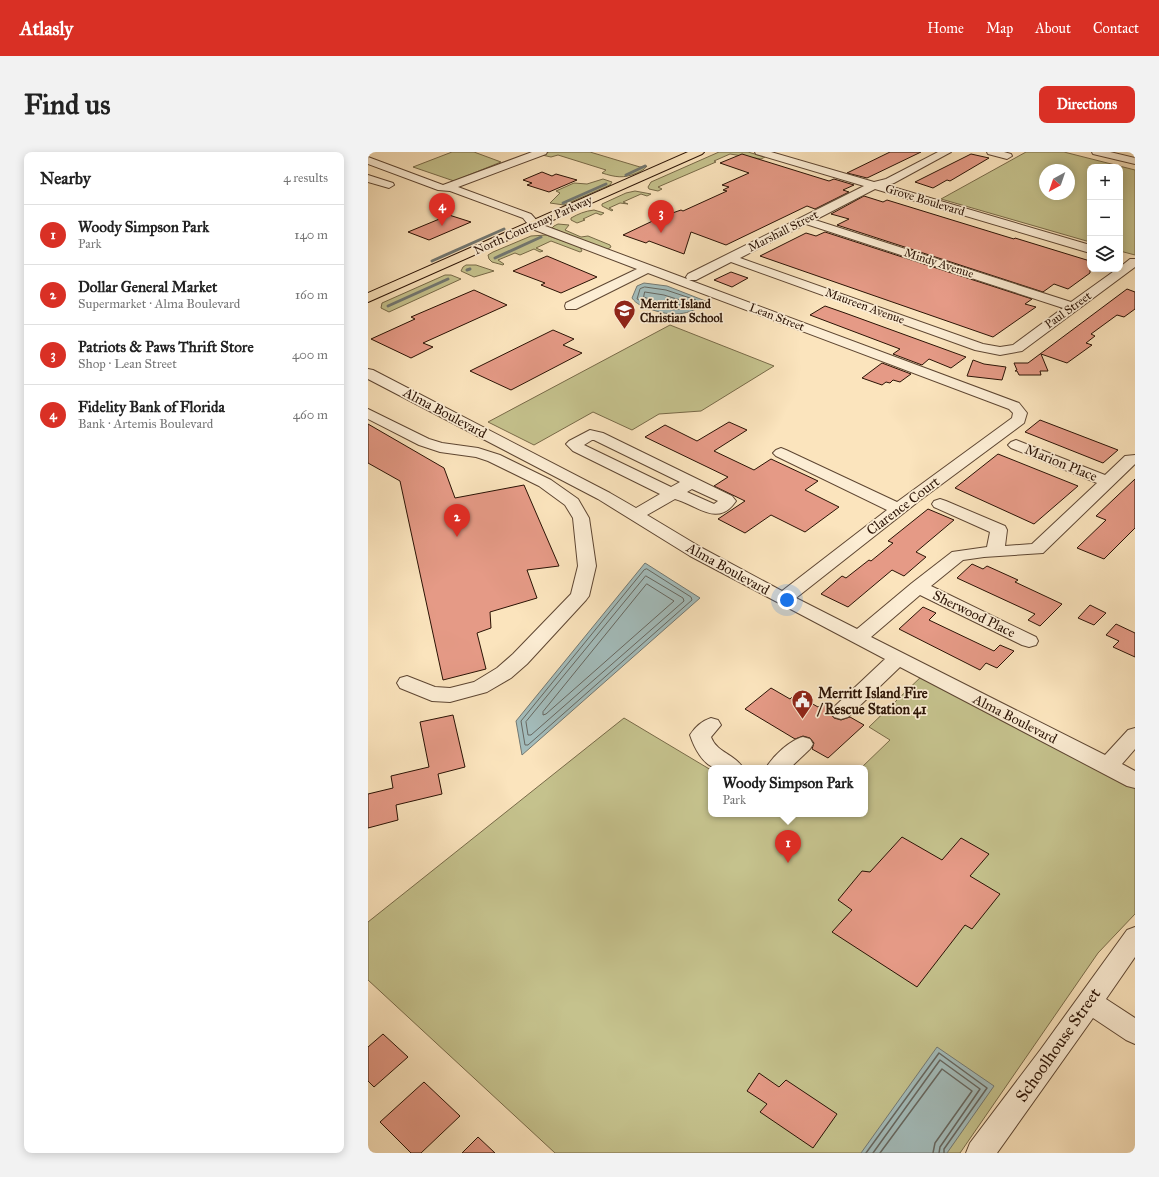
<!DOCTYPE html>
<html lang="en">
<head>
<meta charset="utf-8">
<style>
	body { margin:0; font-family:"IM FELL Great Primer",serif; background:#f2f2f2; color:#222 }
	.controls { position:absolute; right:12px; top:12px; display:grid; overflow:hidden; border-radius:8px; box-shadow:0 2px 10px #0003 }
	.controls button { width:36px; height:36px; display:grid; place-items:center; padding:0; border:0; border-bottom:1px solid #e0e0e0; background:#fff; color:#222; font:20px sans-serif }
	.compass { position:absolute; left:671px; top:12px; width:36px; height:36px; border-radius:50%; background:#fff; box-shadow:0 2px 10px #0003; rotate:220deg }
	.you { position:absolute; left:419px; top:448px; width:14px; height:14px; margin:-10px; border:3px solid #fff; border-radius:50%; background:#1a73e8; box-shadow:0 0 0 6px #1a73e833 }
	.badge { display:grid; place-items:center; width:26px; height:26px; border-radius:50%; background:#d93025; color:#fff; font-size:13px; font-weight:700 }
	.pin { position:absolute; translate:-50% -33px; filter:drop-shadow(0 1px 2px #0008) }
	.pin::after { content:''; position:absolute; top:21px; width:14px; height:12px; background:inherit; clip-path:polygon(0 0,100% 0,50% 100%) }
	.popup { position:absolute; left:340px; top:613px; width:160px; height:52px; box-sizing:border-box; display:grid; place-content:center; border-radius:8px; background:#fff; filter:drop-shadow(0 1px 3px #0005); font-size:13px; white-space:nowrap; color:#767676 }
	.popup b { font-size:15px; color:#222 }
	.popup::after { content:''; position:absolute; left:50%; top:100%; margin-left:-8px; border:8px solid transparent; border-top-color:#fff }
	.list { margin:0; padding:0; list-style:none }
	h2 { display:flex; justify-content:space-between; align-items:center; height:52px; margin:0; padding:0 16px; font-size:17px }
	h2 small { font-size:13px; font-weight:400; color:#767676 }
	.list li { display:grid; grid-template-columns:26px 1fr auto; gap:12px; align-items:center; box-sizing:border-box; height:60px; padding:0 16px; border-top:1px solid #e0e0e0 }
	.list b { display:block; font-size:15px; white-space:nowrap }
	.list p { margin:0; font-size:13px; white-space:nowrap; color:#767676 }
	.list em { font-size:13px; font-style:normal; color:#767676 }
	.icon { flex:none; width:22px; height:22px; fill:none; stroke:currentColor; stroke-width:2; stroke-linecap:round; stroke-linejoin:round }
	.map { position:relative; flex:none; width:767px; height:1001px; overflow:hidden; border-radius:8px }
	header { display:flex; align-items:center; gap:24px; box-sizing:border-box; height:56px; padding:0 20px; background:#d93025; color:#fff }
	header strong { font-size:19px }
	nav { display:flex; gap:22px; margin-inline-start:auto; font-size:14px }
	.intro { display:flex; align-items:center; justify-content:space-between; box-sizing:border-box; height:96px; padding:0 24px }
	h1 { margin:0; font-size:28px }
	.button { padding:10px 18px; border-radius:8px; background:#d93025; color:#fff; font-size:14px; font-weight:700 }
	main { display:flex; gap:24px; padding:0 24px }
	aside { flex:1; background:#fff; border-radius:8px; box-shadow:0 2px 10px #0003 }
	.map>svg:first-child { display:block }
</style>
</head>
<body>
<header>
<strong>Atlasly</strong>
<nav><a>Home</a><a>Map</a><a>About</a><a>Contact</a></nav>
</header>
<div class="intro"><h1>Find us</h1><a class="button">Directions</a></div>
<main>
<aside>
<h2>Nearby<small>4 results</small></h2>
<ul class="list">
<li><span class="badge">1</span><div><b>Woody Simpson Park</b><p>Park</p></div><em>140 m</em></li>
<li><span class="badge">2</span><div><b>Dollar General Market</b><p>Supermarket · Alma Boulevard</p></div><em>160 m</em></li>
<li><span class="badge">3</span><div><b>Patriots &amp; Paws Thrift Store</b><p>Shop · Lean Street</p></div><em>400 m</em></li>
<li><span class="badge">4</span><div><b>Fidelity Bank of Florida</b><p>Bank · Artemis Boulevard</p></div><em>460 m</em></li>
</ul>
</aside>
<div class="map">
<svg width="767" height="1001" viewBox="0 0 767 1001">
	<rect width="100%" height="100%" fill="#fbe4bd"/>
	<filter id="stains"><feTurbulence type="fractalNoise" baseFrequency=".005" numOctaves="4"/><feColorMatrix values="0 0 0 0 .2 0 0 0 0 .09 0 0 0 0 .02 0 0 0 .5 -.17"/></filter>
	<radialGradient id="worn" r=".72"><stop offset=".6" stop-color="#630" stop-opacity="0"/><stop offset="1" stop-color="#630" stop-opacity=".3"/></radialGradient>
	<g fill="#c5c28d" stroke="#786a48" fill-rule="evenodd">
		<polygon points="84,0 106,0 133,10 86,29 45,15"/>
		<path d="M181 0H222L272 15 279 14C276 18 273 19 269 21 255 27 247 25 234 21L238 18 190 3 183 5 174 3Z"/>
		<polygon points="351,0 380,0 397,5 393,7 362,2 346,9 348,10 290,35 294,37 290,39 281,37 280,35 283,30"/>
		<path d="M658 0H696L767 18V103L752 99V15H722V90L573 47ZM677 18H701V42H677Z"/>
		<polygon points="235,27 244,30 242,33 196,53 182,51 192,41 188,39 206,31 219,32"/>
		<polygon points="267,39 283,42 279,44 273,42 255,50 260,52 252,51 241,56 245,58 244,59 234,54 234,52 258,41"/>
		<path d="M226 58 236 61 233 63 228 61 215 67 217 68 209 71 203 68V66C210 62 217 59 226 58Z"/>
		<polygon points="190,72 201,73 197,78 213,85 220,84 242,93 243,95 240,97 233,96 184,76 186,74"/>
		<polygon points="178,83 212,95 214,99 212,100 183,89 168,96 175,99 172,100 166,97 152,103 147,101 130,108 136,112 135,113 124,110 121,107 120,103 125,100 163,84"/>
		<polygon points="98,113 108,113 126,119 106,125 93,119 95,115"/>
		<polygon points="77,123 83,123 93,127 21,160 13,156 14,151"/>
		<polygon points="302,173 406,214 333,259 291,262 264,278 225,260 166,293 120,270"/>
		<polygon points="557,521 767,632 767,762 730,801 592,1001 187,1001 0,828 0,770 256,566 343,618 343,662 497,662 497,616 493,616 522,588 501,575"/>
	</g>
	<g fill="#a3bcbb" stroke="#737872">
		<path d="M276 131 299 134 340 150C320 164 304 165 282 157 274 154 268 152 264 146L269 134Z"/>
		<polygon points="277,411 332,446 154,603 148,569"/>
		<polygon points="569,895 626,934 579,1001 493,1001"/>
	</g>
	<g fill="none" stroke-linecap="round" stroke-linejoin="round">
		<g stroke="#666760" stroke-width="1">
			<path d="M277 135 298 138 328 148 329 151C308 163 289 157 269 147L272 137Z"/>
			<path d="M277 140 296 143 315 149 316 151C303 158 289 150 276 145Z"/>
			<polygon points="279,417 323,445 324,448 160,593 157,593 153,569 276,418"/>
			<polygon points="278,424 315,446 316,449 163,583 160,583 158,570"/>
			<polygon points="279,432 306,449 178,562 175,563 175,560"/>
		</g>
		<g stroke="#666760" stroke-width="1.5">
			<polyline points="498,1001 571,901 619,936 576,997 576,1001"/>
			<polyline points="505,1001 572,908 612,937 572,995 571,1001"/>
			<polyline points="512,1001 574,917 604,939 567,991 565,1001"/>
		</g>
		<g stroke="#737872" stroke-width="3">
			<polyline points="258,23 277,14"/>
			<polyline points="195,51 238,32"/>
			<polyline points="127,106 173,85"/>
			<polyline points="64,109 136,77"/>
			<polyline points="99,118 102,117"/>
			<polyline points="20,154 80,127"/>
		</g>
	</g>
	<g fill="#e59a86" stroke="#2a1204">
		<polygon points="522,0 553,0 499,26 479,21"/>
		<polygon points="374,2 461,29 466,27 486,33 475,38 481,40 447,57 439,54 358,93 323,80 316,102 281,89 278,91 255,83 293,65 313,58 315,59 359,39 355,38 361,35 354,33 381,21 352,11"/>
		<polygon points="603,2 621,6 582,29 579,28 565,36 547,30"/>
		<polygon points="174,20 184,24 188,22 209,28 181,40 159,33 164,31 155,28"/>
		<polygon points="496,44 515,50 519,48 646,87 647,86 722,109 722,121 700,137 686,132 675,140 469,73 481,67 463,62"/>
		<polygon points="81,63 103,70 61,88 40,80"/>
		<polygon points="457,80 664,147 657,152 668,155 625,185 392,104 438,81 448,84"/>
		<polygon points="179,104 229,125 193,141 173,133 177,131 145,119"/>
		<polygon points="363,120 380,126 364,135 346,128"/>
		<polygon points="759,137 767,140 767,157 756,165 749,163 723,182 727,184 718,191 724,193 699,211 673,202 680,219 672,219 673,223 651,223 649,219 647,219 649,218 646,211 660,211"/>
		<polygon points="106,138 139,153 55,191 65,195 43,206 3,187 47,167 43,165"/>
		<polygon points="457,154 477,161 598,205 583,216 561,207 554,213 525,202 532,197 442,163"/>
		<polygon points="185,178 206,187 195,193 214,201 143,238 102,219"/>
		<polygon points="605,208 616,212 638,215 634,228 599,224"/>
		<polygon points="514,211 543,222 532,230 525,228 522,231 518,230 514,233 494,226"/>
		<polygon points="672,268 750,298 735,311 657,280"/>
		<polygon points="361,270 379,278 346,299 386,318 403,307 450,329 437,338 471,355 437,380 403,363 377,381 350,367 377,349 346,334 360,325 277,285 297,273 329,289"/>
		<polygon points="0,272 76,316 87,346 156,333 191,414 159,418 169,446 122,460 123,476 109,481 118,517 75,528 32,329 0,311"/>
		<polygon points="630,302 710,334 666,372 587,336"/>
		<polygon points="767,327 767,376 736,407 709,396 738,368 728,364"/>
		<polygon points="560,357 586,368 548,400 558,405 536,424 524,418 480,455 453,442 474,424 478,426 501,408 503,409 525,391 520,389"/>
		<polygon points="604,412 615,417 619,414 650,428 647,430 694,452 672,474 660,468 667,462 589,426"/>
		<polygon points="722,453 738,461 726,473 710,466"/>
		<polygon points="555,455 568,461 561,468 626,499 632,493 646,499 629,516 618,511 612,518 531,477"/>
		<polygon points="748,472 767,481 767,505 745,495 751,489 738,483"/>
		<polygon points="403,536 422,547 427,542 450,555 456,550 464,555 462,561 466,566 473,568 482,565 496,573 460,606 444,597 446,591 442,586 435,584 427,587 377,557"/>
		<polygon points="85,563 97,615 70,622 74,642 28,653 30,668 0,676 0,642 25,636 23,624 61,615 52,570"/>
		<polygon points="534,685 574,708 593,686 621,702 602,724 632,742 604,777 597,773 549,835 464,780 484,758 470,748 494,719 502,720"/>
		<polygon points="15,882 40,905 6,935 0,929 0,895"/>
		<polygon points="391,921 411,935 418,928 469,962 445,996 392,960 399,952 379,939"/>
		<polygon points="56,930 92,964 53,1001 43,1001 12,970"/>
		<polygon points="110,985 127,1001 94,1001"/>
	</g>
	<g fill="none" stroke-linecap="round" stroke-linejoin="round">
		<defs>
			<g id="minor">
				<path d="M164 0H179L178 2 90 35 163 62 172 72 319 127 318 125 320 122 496 34 388 2 387 0H403L506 30 518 27 570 0H583L526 31 518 33 722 93V101L507 37 447 68 703 150 749 117H752V115L762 107H767V115L654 199 632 203 607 198 363 110 328 128H321L651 251 659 261 656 271 551 349 428 446 489 477 544 431 584 400 619 395 622 380 566 355 564 352 566 349 572 347 578 349 637 374 639 378 637 394 664 392 729 331 643 296 640 293 643 290 648 288 653 290 737 323 757 304 767 303V312L675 401 616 405 595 408 563 434 668 485 670 489 668 493 661 495 654 493 552 443 503 485 737 603 760 578 767 576V597L754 612 767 619V636L759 634 532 515 480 565 473 567 466 565 463 560 466 555 517 507 322 404 230 347 0 227V217L5 218 242 341 268 356 292 342 205 299 198 292 201 289 222 278 235 281 364 344 368 349C350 376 329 353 307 347L279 363 334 396 414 439 519 358 408 304 405 301 408 298 413 296 418 298 529 350 644 266 645 261 641 257 280 121 208 157H198L197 154 198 151 269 117 159 75 157 73 159 71 155 66 82 39 70 38 0 12V5L75 33ZM438 72 695 156 645 193 632 195 615 192 372 106ZM224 288H226L312 330 303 335 216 293ZM324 337 350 349 346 352 319 340Z"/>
				<polygon points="619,0 636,0 643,2 644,4 639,7 620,2"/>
				<polygon points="724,0 742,0 767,6 767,12 725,2"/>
				<polygon points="0,23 25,31 26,33 21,36 0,30"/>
				<polygon points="0,257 61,287 74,291 110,296 132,303 183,328 210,347 221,366 228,414 221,444 218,448 159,512 143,526 119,540 82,550 64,549 32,536 29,531 32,526 39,524 67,535 82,536 106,530 129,516 145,502 203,442 210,414 205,366 197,353 171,334 120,309 108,305 72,300 51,293 0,267"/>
				<path d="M343 566 350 568 353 573 343 585C349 601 367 602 375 616 366 616 357 617 349 616 335 614 326 595 322 583 327 575 334 569 343 566Z"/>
				<path d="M435 585 442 587 445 592 442 597 422 616H398C405 604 422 588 435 585Z"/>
				<polygon points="767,775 767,805 738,847 767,866 767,892 758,888 725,866 629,1001 598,1001 602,991 673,897 759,778"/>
			</g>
			<polygon id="major" points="320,0 336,0 334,2 0,150 0,141"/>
		</defs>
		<use href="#minor" stroke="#5e4632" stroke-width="2"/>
		<use href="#major" stroke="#2a1204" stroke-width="2"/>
		<use href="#minor" fill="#fcedd4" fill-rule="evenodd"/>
		<use href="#major" fill="#fbe4bd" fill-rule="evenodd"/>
	</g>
	<defs>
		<symbol id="school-pin" viewBox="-11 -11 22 30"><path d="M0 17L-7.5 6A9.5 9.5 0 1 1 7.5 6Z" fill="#8f2418" stroke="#fcedd4"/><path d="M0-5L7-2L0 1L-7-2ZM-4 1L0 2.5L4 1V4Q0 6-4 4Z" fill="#fff"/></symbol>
		<symbol id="civic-pin" viewBox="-11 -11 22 30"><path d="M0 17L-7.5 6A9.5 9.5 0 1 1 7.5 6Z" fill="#8f2418" stroke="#fcedd4"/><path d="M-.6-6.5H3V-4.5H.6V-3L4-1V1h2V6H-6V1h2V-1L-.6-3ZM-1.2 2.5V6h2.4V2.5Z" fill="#fff"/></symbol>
	</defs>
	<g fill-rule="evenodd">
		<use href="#school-pin" x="244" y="146" width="25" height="34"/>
		<use href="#civic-pin" x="422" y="536" width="25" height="34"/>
	</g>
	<g text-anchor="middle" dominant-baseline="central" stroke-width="3.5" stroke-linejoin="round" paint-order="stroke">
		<g font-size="12" fill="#2a1204" stroke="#fcedd4">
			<text transform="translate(557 48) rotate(17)">Grove Boulevard</text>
			<text transform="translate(165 73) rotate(-24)">North Courtenay Parkway</text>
			<text transform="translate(415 79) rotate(-27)">Marshall Street</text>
			<text transform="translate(571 111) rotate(18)">Mindy Avenue</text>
			<text transform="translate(497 154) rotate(20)">Maureen Avenue</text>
			<text transform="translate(700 158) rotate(-36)">Paul Street</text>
			<text transform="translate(409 165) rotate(21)">Lean Street</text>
		</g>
		<g font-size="12" font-weight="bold" fill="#2a1204" stroke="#fcedd4" text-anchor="start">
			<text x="272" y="152">Merritt Island<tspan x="272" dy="14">Christian School</tspan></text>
		</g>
		<g font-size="14" fill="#2a1204" stroke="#fcedd4">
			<text transform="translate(77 261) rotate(28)">Alma Boulevard</text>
			<text transform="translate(693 311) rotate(22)">Marion Place</text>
			<text transform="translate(535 354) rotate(-37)">Clarence Court</text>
			<text transform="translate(360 417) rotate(29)">Alma Boulevard</text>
			<text transform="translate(606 462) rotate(26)">Sherwood Place</text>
			<text transform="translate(647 567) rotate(27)">Alma Boulevard</text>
		</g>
		<g font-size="14" font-weight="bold" fill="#2a1204" stroke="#fcedd4" text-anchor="start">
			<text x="450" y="541">Merritt Island Fire<tspan x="450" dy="16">/ Rescue Station 41</tspan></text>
		</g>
		<g font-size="17" fill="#2a1204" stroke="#fcedd4">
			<text transform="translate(690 893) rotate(-55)">Schoolhouse Street</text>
		</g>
	</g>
	<rect width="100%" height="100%" filter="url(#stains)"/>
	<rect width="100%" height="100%" fill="url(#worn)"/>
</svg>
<div class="controls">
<button>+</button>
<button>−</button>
<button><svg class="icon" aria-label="layers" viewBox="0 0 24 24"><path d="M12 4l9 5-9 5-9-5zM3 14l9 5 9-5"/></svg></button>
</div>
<svg class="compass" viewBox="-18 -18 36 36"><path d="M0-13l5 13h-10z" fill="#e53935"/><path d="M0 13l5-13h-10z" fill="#767676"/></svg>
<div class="you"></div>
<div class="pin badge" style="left:420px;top:711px">1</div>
<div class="popup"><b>Woody Simpson Park</b>Park</div>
<div class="pin badge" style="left:89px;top:385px">2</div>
<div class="pin badge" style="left:293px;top:81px">3</div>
<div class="pin badge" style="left:74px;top:74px">4</div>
</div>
</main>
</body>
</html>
